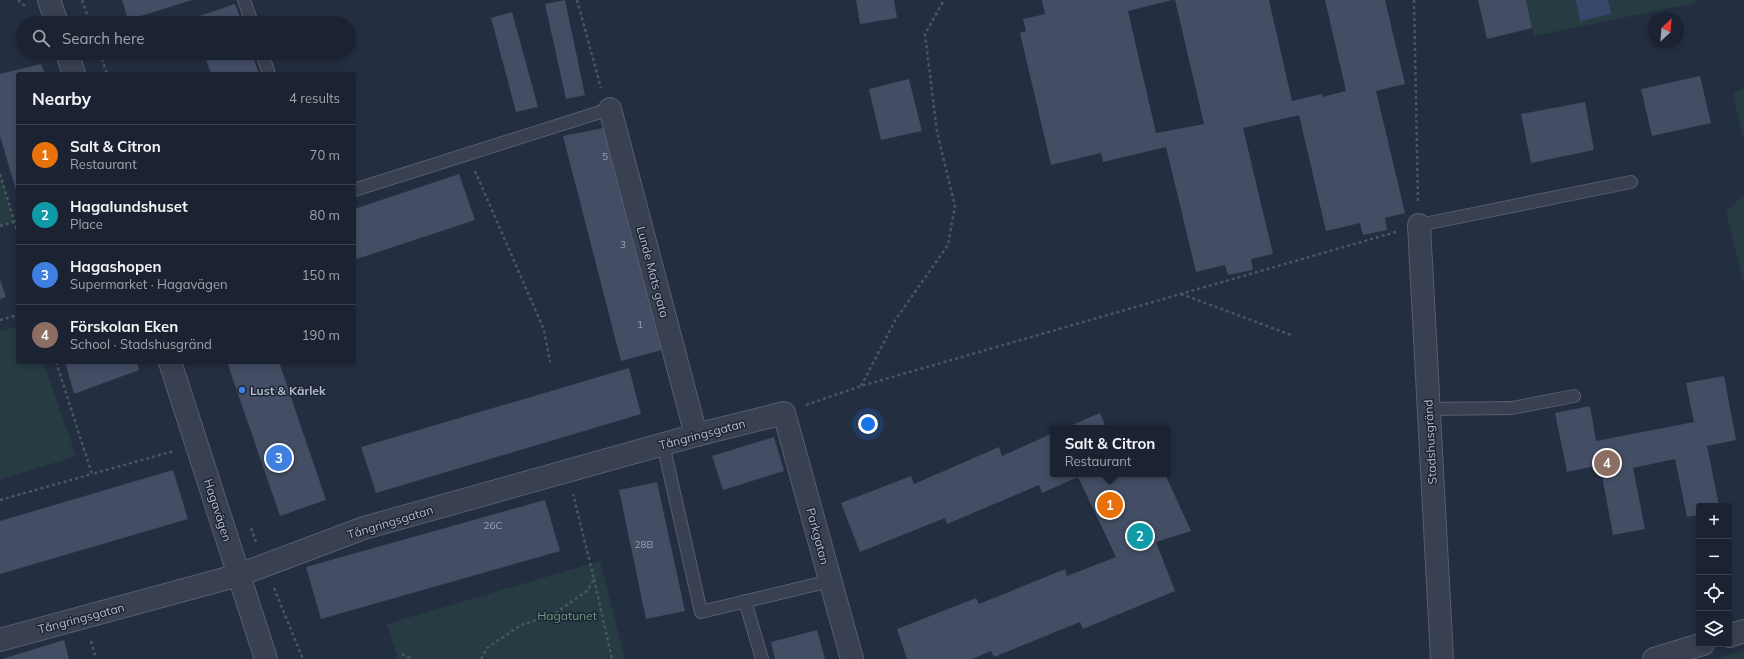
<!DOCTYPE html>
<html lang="en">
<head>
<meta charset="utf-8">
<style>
	body { margin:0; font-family:Mulish,sans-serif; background:#282f3d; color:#f1f3f6 }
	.controls { position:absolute; right:12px; bottom:12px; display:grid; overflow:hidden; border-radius:4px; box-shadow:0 2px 6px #0003 }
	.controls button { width:36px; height:36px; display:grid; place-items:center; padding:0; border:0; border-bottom:1px solid #393f4d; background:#1b2231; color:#f1f3f6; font:20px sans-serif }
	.compass { position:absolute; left:1648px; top:12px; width:36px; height:36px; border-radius:50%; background:#1b2231; box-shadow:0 2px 6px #0003; rotate:26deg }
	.you { position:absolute; left:868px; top:424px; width:14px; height:14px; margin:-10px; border:3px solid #fff; border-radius:50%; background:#1a73e8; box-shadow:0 0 0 6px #1a73e833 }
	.badge { display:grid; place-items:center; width:26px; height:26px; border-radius:50%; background:#88aafd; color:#fff; font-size:13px; font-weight:700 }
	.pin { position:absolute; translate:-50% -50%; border:2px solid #fff; box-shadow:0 1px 4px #0006 }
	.popup { position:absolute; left:1050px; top:425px; width:120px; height:52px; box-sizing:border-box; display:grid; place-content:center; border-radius:4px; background:#1b2231; filter:drop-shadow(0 1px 3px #0005); font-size:13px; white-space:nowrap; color:#a0a4ab }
	.popup b { font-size:15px; color:#f1f3f6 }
	.popup::after { content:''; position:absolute; left:50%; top:100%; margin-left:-8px; border:8px solid transparent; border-top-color:#1b2231 }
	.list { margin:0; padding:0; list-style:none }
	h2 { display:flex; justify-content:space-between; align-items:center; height:52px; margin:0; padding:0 16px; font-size:17px }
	h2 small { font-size:13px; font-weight:400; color:#a0a4ab }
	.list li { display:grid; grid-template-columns:26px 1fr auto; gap:12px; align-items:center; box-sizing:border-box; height:60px; padding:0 16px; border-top:1px solid #393f4d }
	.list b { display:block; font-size:15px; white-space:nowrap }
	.list p { margin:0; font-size:13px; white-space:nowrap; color:#a0a4ab }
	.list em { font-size:13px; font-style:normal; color:#a0a4ab }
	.icon { flex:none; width:22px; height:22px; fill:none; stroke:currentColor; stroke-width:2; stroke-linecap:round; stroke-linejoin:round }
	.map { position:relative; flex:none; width:1744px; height:659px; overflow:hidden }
	.search { position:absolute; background:#1b2231; box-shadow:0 2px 6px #0003; left:16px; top:16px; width:340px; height:44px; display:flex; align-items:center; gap:10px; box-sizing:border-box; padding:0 14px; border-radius:22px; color:#a0a4ab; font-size:15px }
	.panel { position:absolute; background:#1b2231; box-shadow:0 2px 6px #0003; left:16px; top:72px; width:340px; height:292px; border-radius:4px }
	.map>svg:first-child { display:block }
</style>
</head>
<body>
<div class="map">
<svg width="1744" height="659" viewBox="0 0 1744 659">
	<rect width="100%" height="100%" fill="#242e41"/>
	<g fill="#263c42">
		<polygon points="1526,0 1695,0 1695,3 1534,36"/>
		<polygon points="1744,88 1744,141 1733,94"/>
		<polygon points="0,174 14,222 0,226"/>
		<polygon points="1744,194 1744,284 1726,212"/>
		<polygon points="18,326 18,362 43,362 76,456 0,480 0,331"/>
		<polygon points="600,561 625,659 398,659 387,624"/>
		<polygon points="1744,650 1744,659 1716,659"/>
	</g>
	<polygon fill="#374769" points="1576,0 1608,0 1611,14 1580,21"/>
	<g fill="#434d63">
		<polygon points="122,0 192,0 128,20"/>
		<polygon points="565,0 585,95 566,99 545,4"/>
		<polygon points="856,0 894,0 897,18 860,24"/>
		<polygon points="1042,0 1172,0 1128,11 1156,133 1204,124 1175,0 1269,0 1292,101 1322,94 1322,97 1346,91 1325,0 1385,0 1405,84 1376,91 1405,213 1385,218 1387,230 1363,235 1360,223 1326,231 1299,115 1243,128 1273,254 1251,259 1253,270 1228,275 1225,265 1196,272 1166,147 1103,162 1101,153 1051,165 1020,33 1026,31 1023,19 1045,14"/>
		<polygon points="1478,0 1526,0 1532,28 1487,39"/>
		<polygon points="235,4 242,23 194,23 193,18"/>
		<polygon points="512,12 538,107 516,112 491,18"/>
		<polygon points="204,53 252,53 259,74 211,74"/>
		<polygon points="41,64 45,74 18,74 18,197 0,136 0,74"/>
		<polygon points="1700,76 1711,123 1652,136 1641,89"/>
		<polygon points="909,79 922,131 881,140 869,89"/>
		<polygon points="1585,102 1594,150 1531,163 1521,114"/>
		<polygon points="608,127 662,350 621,361 563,136"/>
		<polygon points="459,174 475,220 354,260 354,209"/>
		<polygon points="0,280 6,297 0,299"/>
		<polygon points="65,362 137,362 139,370 74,394"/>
		<polygon points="227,362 279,362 326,500 280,516"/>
		<polygon points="629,368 641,414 376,493 361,447"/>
		<polygon points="1724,376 1736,440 1707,446 1719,506 1699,506 1699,515 1687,517 1675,459 1633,468 1645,529 1613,535 1600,465 1567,472 1555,413 1590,406 1596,441 1694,422 1686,383"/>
		<polygon points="1100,413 1106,428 1065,428"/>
		<polygon points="1053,433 1053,474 1165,474 1191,531 1156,542 1175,591 1083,629 1080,622 994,657 991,651 972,659 907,659 897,629 976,598 979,604 1065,569 1067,576 1116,557 1078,477 1042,493 1039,485 947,524 945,518 860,552 841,503 911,476 914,484 999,447 1002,456"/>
		<polygon points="774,437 784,471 723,490 712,456"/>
		<polygon points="173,470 188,519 0,574 0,521"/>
		<polygon points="657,482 685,611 646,619 619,490"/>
		<polygon points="545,500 560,551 321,619 306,567"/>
		<polygon points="817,630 825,659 775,659 771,642"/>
		<polygon points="64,640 69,659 2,659"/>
	</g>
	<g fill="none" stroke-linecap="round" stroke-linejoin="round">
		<defs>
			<g id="service">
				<polyline points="244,0 252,23"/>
				<polyline points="262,53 269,74"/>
				<polyline points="354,190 610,109"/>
				<polyline points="1419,225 1631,182"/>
				<polyline points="1428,409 1512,408 1574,396"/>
				<polyline points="663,444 701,612 830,581"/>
				<polyline points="745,601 762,659"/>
			</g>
			<g id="minor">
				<polyline points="610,109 696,435"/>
				<polyline points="1419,225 1442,659"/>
				<polyline points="1729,636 1744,631"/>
				<polyline points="0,640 239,575 364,528 696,435 784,413 852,659"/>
				<polyline points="1654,659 1703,644"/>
			</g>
			<g id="tertiary">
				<polyline points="49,0 57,23"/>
				<polyline points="67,53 74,74"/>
				<polyline points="170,362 266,659"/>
			</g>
		</defs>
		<use href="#service" stroke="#565e6e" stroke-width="14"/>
		<use href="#minor" stroke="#565e6e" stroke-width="24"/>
		<use href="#tertiary" stroke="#565e6e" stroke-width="24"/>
		<g stroke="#44595f" stroke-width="2.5" stroke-dasharray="3 3" stroke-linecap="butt">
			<polyline points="18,0 25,6"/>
			<polyline points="82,0 90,23"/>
			<polyline points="577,0 601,88"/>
			<polyline points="1414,0 1418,201"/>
			<polyline points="100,53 107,74"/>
			<polyline points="475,171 544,330 550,362"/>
			<polyline points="0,174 18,234"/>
			<polyline points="0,226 14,222"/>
			<polyline points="1181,294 1291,335"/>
			<polyline points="0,320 18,315"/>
			<polyline points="56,362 92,474 174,451"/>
			<polyline points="861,386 896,319 948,245 955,206 937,132 925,34 944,0"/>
			<polyline points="806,405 861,386 1396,232"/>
			<polyline points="0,500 92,474"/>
			<polyline points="251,528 256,542"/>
			<polyline points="594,579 612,659"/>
			<polyline points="274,588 303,659"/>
			<polyline points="91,641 96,659"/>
			<polyline points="402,654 412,659"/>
			<polyline points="481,659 487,648 521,625 554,614 587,591 594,579 573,494"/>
		</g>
		<use href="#service" stroke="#384051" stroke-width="12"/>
		<use href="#minor" stroke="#384051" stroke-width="22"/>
		<use href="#tertiary" stroke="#384051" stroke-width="22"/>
	</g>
	<circle fill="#3f7fe0" stroke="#1d2536" stroke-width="1.5" cx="242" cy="390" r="4"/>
	<g text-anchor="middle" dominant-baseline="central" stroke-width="3" stroke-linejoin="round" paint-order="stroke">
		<g font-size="10" fill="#98a0b1">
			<text x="605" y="156">5</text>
			<text x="623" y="244">3</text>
			<text x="640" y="324">1</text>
			<text x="493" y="525">26C</text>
			<text x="644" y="544">28B</text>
		</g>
		<g font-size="12" fill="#b5bbcb" stroke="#1d2536">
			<text transform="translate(653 272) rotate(75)">Lunde Mats gata</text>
			<text transform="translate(702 434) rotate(-15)">Tångringsgatan</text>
			<text transform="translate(1430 442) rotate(-93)">Stadshusgränd</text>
			<text transform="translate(218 510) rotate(72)">Hagavägen</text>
			<text transform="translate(390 522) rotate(-17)">Tångringsgatan</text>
			<text transform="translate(818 536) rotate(75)">Parkgatan</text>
			<text transform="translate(81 618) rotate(-15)">Tångringsgatan</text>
		</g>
		<g font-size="12" font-weight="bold" fill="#b5bbcb" stroke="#1d2536" text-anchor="start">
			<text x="250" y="390">Lust &amp; Kärlek</text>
		</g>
		<g font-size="12" fill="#6b9d7b" stroke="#1d2536">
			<text x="567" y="615">Hagatunet</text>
		</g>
	</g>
</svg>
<div class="controls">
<button>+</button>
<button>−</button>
<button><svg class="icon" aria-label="locate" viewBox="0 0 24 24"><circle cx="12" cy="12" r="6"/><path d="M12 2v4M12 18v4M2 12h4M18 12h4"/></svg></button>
<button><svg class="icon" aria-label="layers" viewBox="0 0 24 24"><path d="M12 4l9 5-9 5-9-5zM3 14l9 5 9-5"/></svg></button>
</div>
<svg class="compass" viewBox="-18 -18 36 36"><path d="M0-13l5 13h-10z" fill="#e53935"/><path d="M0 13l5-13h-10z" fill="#a0a4ab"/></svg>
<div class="you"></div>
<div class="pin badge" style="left:1110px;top:505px;background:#e8710a">1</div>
<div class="popup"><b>Salt &amp; Citron</b>Restaurant</div>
<div class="pin badge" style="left:1140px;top:536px;background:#0f9aa8">2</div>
<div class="pin badge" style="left:279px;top:458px;background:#3f7fe0">3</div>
<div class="pin badge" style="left:1607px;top:463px;background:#8d6e63">4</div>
<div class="search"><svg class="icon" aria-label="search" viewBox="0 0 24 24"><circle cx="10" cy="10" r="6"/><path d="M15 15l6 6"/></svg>Search here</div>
<section class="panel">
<h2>Nearby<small>4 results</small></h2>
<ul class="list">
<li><span class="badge" style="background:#e8710a">1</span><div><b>Salt &amp; Citron</b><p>Restaurant</p></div><em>70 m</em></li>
<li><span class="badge" style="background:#0f9aa8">2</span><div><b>Hagalundshuset</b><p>Place</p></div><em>80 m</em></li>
<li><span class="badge" style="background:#3f7fe0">3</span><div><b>Hagashopen</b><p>Supermarket · Hagavägen</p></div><em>150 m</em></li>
<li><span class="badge" style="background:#8d6e63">4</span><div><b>Förskolan Eken</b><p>School · Stadshusgränd</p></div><em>190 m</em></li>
</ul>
</section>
</div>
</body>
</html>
